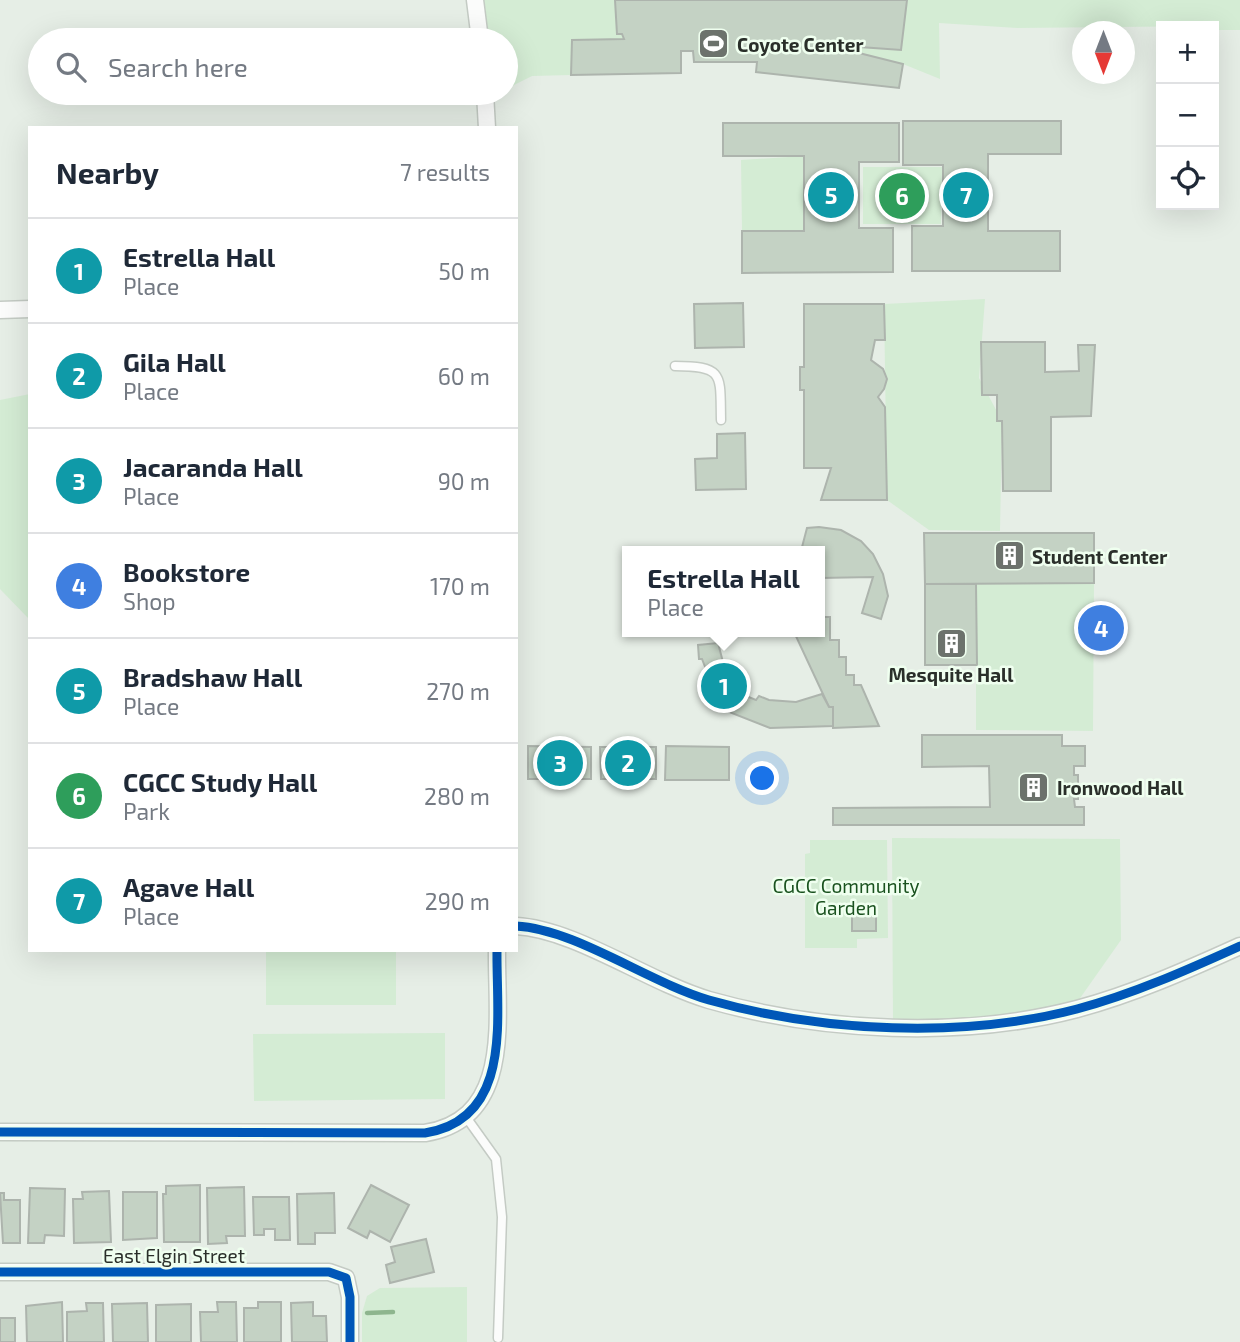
<!DOCTYPE html>
<html lang="en">
<head>
<meta charset="utf-8">
<style>
	body { margin:0; font-family:"Exo 2",sans-serif; background:#f2f2f3; color:#1f2937 }
	.controls { position:absolute; right:21px; top:21px; display:grid; overflow:hidden; border-radius:0px; box-shadow:0 7px 28px #0002 }
	.controls button { width:63px; height:63px; display:grid; place-items:center; padding:0; border:0; border-bottom:2px solid #e0e1e3; background:#fff; color:#1f2937; font:35px sans-serif }
	.compass { position:absolute; left:1072px; top:21px; width:63px; height:63px; border-radius:50%; background:#fff; box-shadow:0 7px 28px #0002; rotate:180deg }
	.you { position:absolute; left:763px; top:779px; width:24px; height:24px; margin:-18px; border:5px solid #fff; border-radius:50%; background:#1a73e8; box-shadow:0 0 0 10px #1a73e833 }
	.badge { display:grid; place-items:center; width:46px; height:46px; border-radius:50%; background:#6c726c; color:#fff; font-size:23px; font-weight:700 }
	.pin { position:absolute; translate:-50% -50%; border:4px solid #fff; box-shadow:0 2px 7px #0006 }
	.popup { position:absolute; left:622px; top:546px; width:203px; height:91px; box-sizing:border-box; display:grid; place-content:center; border-radius:0px; background:#fff; filter:drop-shadow(0 2px 5px #0005); font-size:23px; white-space:nowrap; color:#747a83 }
	.popup b { font-size:26px; color:#1f2937 }
	.popup::after { content:''; position:absolute; left:50%; top:100%; margin-left:-14px; border:14px solid transparent; border-top-color:#fff }
	.list { margin:0; padding:0; list-style:none }
	h2 { display:flex; justify-content:space-between; align-items:center; height:91px; margin:0; padding:0 28px; font-size:30px }
	h2 small { font-size:23px; font-weight:400; color:#747a83 }
	.list li { display:grid; grid-template-columns:46px 1fr auto; gap:21px; align-items:center; box-sizing:border-box; height:105px; padding:0 28px; border-top:2px solid #e0e1e3 }
	.list b { display:block; font-size:26px; white-space:nowrap }
	.list p { margin:0; font-size:23px; white-space:nowrap; color:#747a83 }
	.list em { font-size:23px; font-style:normal; color:#747a83 }
	.icon { flex:none; width:38px; height:38px; fill:none; stroke:currentColor; stroke-width:2; stroke-linecap:round; stroke-linejoin:round }
	.map { position:relative; flex:none; width:1240px; height:1342px; overflow:hidden }
	.search { position:absolute; background:#fff; box-shadow:0 7px 28px #0002; left:28px; top:28px; width:490px; height:77px; display:flex; align-items:center; gap:18px; box-sizing:border-box; padding:0 24px; border-radius:38px; color:#747a83; font-size:26px }
	.panel { position:absolute; background:#fff; box-shadow:0 7px 28px #0002; left:28px; top:126px; width:490px; height:826px; border-radius:0px }
	.map>svg:first-child { display:block }
</style>
</head>
<body>
<div class="map">
<svg width="1240" height="1342" viewBox="0 0 1240 1342">
	<rect width="100%" height="100%" fill="#e6eee6"/>
	<g fill="#d4ecd4">
		<polygon points="483,0 615,0 624,39 572,40 571,75 532,76 506,89 506,40 484,40"/>
		<polygon points="907,0 1240,0 1240,30 1214,30 1214,26 1017,28 939,23 940,79 903,64 855,52 857,41 861,42 861,47 901,50"/>
		<polygon points="804,156 804,231 742,231 741,160"/>
		<polygon points="863,167 942,167 941,224 863,224"/>
		<polygon points="985,299 979,378 1002,421 1000,531 929,530 887,500 884,304"/>
		<polygon points="30,394 30,620 0,589 0,400"/>
		<polygon points="1094,583 1093,731 976,730 976,584"/>
		<polygon points="892,838 1120,839 1121,940 1071,1011 893,1026"/>
		<polygon points="810,840 887,840 888,938 857,939 857,948 805,948 805,854 810,853"/>
		<rect x="266" y="950" width="130" height="55"/>
		<polygon points="445,1033 445,1099 254,1101 253,1034"/>
		<polygon points="467,1287 467,1342 362,1342 362,1313 367,1296 380,1288"/>
	</g>
	<g fill="none" stroke-linecap="round" stroke-linejoin="round">
		<polyline stroke="#8eb58e" stroke-width="4.5" points="367,1313 393,1312"/>
	</g>
	<g fill="#c4d2c4" stroke="#adb4ad" stroke-width="2">
		<polygon points="615,0 907,0 901,50 860,47 861,42 857,41 855,52 903,64 899,88 756,72 757,62 694,62 693,51 681,51 681,73 571,75 572,40 624,39 622,34 617,34"/>
		<polygon points="903,121 1061,121 1061,154 988,154 988,231 1060,231 1060,271 912,271 912,226 943,226 943,165 903,165"/>
		<polygon points="723,123 899,123 899,162 859,162 859,228 893,228 893,272 742,273 742,231 804,231 804,156 723,156"/>
		<polygon points="743,303 744,347 695,348 694,304"/>
		<polygon points="804,304 884,304 885,340 875,340 871,360 883,369 887,379 884,389 878,397 885,407 887,500 821,500 831,468 804,468 804,390 800,390 800,367 804,367"/>
		<polygon points="981,342 1045,342 1045,372 1079,371 1078,345 1095,345 1091,416 1051,417 1051,491 1003,491 1002,421 997,421 997,395 982,395"/>
		<polygon points="745,433 746,489 696,490 695,459 717,458 717,434"/>
		<polygon points="819,527 841,530 861,541 873,554 883,574 888,596 881,619 862,613 873,577 820,578 820,551 761,551 801,551 807,528"/>
		<polygon points="924,533 1094,533 1094,583 925,584"/>
		<polygon points="925,584 976,584 977,665 925,665"/>
		<polygon points="820,598 822,617 830,617 830,640 839,640 839,657 846,657 846,675 854,675 854,685 861,685 879,726 833,728 833,707 829,707 794,632 820,632"/>
		<polygon points="1085,608 1116,608 1117,647 1086,647"/>
		<polygon points="718,643 724,666 728,664 732,674 729,676 746,696 756,700 759,696 769,700 796,702 822,694 829,707 833,707 833,726 770,728 729,712 717,702 722,698 713,686 711,687 704,674 707,672 702,659 699,659 698,645"/>
		<polygon points="922,735 1062,735 1062,746 1085,746 1085,766 1074,766 1074,775 1078,775 1078,799 1074,799 1075,807 1084,807 1084,825 833,825 833,808 990,807 989,766 922,767"/>
		<polygon points="528,746 591,747 591,779 528,779"/>
		<polygon points="666,746 729,747 729,780 665,780"/>
		<polygon points="600,747 656,747 656,779 601,779"/>
		<rect x="852" y="909" width="24" height="22"/>
		<polygon points="200,1185 200,1242 164,1242 163,1194 166,1194 166,1186"/>
		<polygon points="371,1185 409,1205 390,1242 370,1231 367,1238 348,1228"/>
		<polygon points="244,1187 245,1236 226,1236 227,1243 208,1244 207,1188"/>
		<polygon points="30,1188 65,1189 64,1236 45,1235 44,1243 28,1243"/>
		<polygon points="109,1191 111,1242 74,1243 73,1199 83,1199 82,1192"/>
		<polygon points="123,1192 157,1192 157,1238 123,1240"/>
		<polygon points="0,1193 4,1193 4,1200 20,1200 20,1243 3,1243"/>
		<polygon points="334,1193 335,1233 315,1233 315,1244 298,1244 297,1194"/>
		<polygon points="253,1197 289,1197 290,1240 275,1240 275,1229 264,1229 264,1235 254,1235"/>
		<polygon points="426,1239 434,1272 390,1283 386,1265 395,1262 391,1247"/>
		<polygon points="62,1302 63,1342 27,1342 26,1306"/>
		<polygon points="217,1302 236,1302 237,1342 201,1342 200,1312 218,1312"/>
		<polygon points="258,1302 281,1302 281,1342 244,1342 244,1308 258,1308"/>
		<polygon points="313,1302 313,1316 326,1316 327,1342 292,1342 291,1303"/>
		<polygon points="86,1303 103,1303 104,1342 67,1342 67,1312 87,1311"/>
		<polygon points="147,1303 148,1342 113,1342 112,1304"/>
		<polygon points="191,1304 191,1342 156,1342 156,1305"/>
		<rect x="0" y="1318" width="15" height="24"/>
	</g>
	<g fill="none" stroke-linecap="round" stroke-linejoin="round">
		<defs>
			<g id="service">
				<path d="M675 366C725 366 720 375 721 420"/>
				<polyline points="466,1117 496,1159 502,1217 498,1338"/>
			</g>
			<g id="minor">
				<polyline points="475,0 480,40"/>
				<polyline points="485,93 487,128"/>
				<polyline points="0,310 30,309"/>
				<path d="M516 926C575 929 648 982 709 1000 822 1032 962 1039 1077 1009 1133 994 1187 970 1240 946"/>
				<path d="M0 1132 425 1133C514 1119 496 1017 497 950"/>
				<polyline points="0,1272 329,1272 346,1278 350,1297 350,1342"/>
			</g>
		</defs>
		<use href="#service" stroke="#c4cbc4" stroke-width="11"/>
		<use href="#minor" stroke="#c4cbc4" stroke-width="19"/>
		<use href="#service" stroke="#fbfcfb" stroke-width="8"/>
		<use href="#minor" stroke="#fbfcfb" stroke-width="16"/>
		<defs>
			<g id="cycleway">
				<path d="M516 926C575 929 648 982 709 1000 822 1032 962 1039 1077 1009 1133 994 1187 970 1240 946"/>
				<path d="M0 1132 425 1133C514 1119 496 1017 497 950"/>
				<polyline points="0,1272 329,1272 346,1278 350,1297 350,1342"/>
			</g>
		</defs>
		<use href="#cycleway" stroke="#efffef" stroke-width="13"/>
		<use href="#cycleway" stroke="#0057b8" stroke-width="9"/>
	</g>
	<defs>
		<symbol id="stadium-square" viewBox="-11 -11 22 22"><rect x="-9" y="-9" width="18" height="18" rx="4" fill="#6c726c" stroke="#efffef"/><path d="M0-5a6.5 5 0 1 0 0 10a6.5 5 0 1 0 0-10ZM-3.5-1.8h7v3.6h-7Z" fill="#fff"/></symbol>
		<symbol id="building-square" viewBox="-11 -11 22 22"><rect x="-9" y="-9" width="18" height="18" rx="4" fill="#6c726c" stroke="#efffef"/><path d="M-4-6H4V6H1V3H-1V6H-4ZM-2.5-4.3h1.7v1.8h-1.7ZM.8-4.3h1.7v1.8H.8ZM-2.5-1h1.7V.8h-1.7ZM.8-1h1.7V.8H.8Z" fill="#fff"/></symbol>
	</defs>
	<g fill-rule="evenodd">
		<use href="#stadium-square" x="696" y="26" width="35" height="35"/>
		<use href="#building-square" x="992" y="538" width="35" height="35"/>
		<use href="#building-square" x="934" y="626" width="35" height="35"/>
		<use href="#building-square" x="1016" y="770" width="35" height="35"/>
	</g>
	<g text-anchor="middle" dominant-baseline="central" stroke-width="5" stroke-linejoin="round" paint-order="stroke">
		<g font-size="19" font-weight="bold" fill="#2a2f2a" stroke="#efffef" text-anchor="start">
			<text x="737" y="44">Coyote Center</text>
			<text x="1032" y="556">Student Center</text>
			<text x="951" y="674" text-anchor="middle">Mesquite Hall</text>
			<text x="1057" y="787">Ironwood Hall</text>
		</g>
		<g font-size="19" fill="#1a521f" stroke="#efffef">
			<text x="846" y="885">CGCC Community<tspan x="846" dy="22">Garden</tspan></text>
		</g>
		<g font-size="19" fill="#2a2f2a" stroke="#efffef">
			<text x="174" y="1255">East Elgin Street</text>
		</g>
	</g>
</svg>
<div class="controls">
<button>+</button>
<button>−</button>
<button><svg class="icon" aria-label="locate" viewBox="0 0 24 24"><circle cx="12" cy="12" r="6"/><path d="M12 2v4M12 18v4M2 12h4M18 12h4"/></svg></button>
</div>
<svg class="compass" viewBox="-18 -18 36 36"><path d="M0-13l5 13h-10z" fill="#e53935"/><path d="M0 13l5-13h-10z" fill="#747a83"/></svg>
<div class="you"></div>
<div class="pin badge" style="left:724px;top:686px;background:#0f9aa8">1</div>
<div class="popup"><b>Estrella Hall</b>Place</div>
<div class="pin badge" style="left:628px;top:763px;background:#0f9aa8">2</div>
<div class="pin badge" style="left:560px;top:763px;background:#0f9aa8">3</div>
<div class="pin badge" style="left:1101px;top:628px;background:#3f7fe0">4</div>
<div class="pin badge" style="left:831px;top:195px;background:#0f9aa8">5</div>
<div class="pin badge" style="left:902px;top:196px;background:#2e9e5b">6</div>
<div class="pin badge" style="left:966px;top:195px;background:#0f9aa8">7</div>
<div class="search"><svg class="icon" aria-label="search" viewBox="0 0 24 24"><circle cx="10" cy="10" r="6"/><path d="M15 15l6 6"/></svg>Search here</div>
<section class="panel">
<h2>Nearby<small>7 results</small></h2>
<ul class="list">
<li><span class="badge" style="background:#0f9aa8">1</span><div><b>Estrella Hall</b><p>Place</p></div><em>50 m</em></li>
<li><span class="badge" style="background:#0f9aa8">2</span><div><b>Gila Hall</b><p>Place</p></div><em>60 m</em></li>
<li><span class="badge" style="background:#0f9aa8">3</span><div><b>Jacaranda Hall</b><p>Place</p></div><em>90 m</em></li>
<li><span class="badge" style="background:#3f7fe0">4</span><div><b>Bookstore</b><p>Shop</p></div><em>170 m</em></li>
<li><span class="badge" style="background:#0f9aa8">5</span><div><b>Bradshaw Hall</b><p>Place</p></div><em>270 m</em></li>
<li><span class="badge" style="background:#2e9e5b">6</span><div><b>CGCC Study Hall</b><p>Park</p></div><em>280 m</em></li>
<li><span class="badge" style="background:#0f9aa8">7</span><div><b>Agave Hall</b><p>Place</p></div><em>290 m</em></li>
</ul>
</section>
</div>
</body>
</html>
